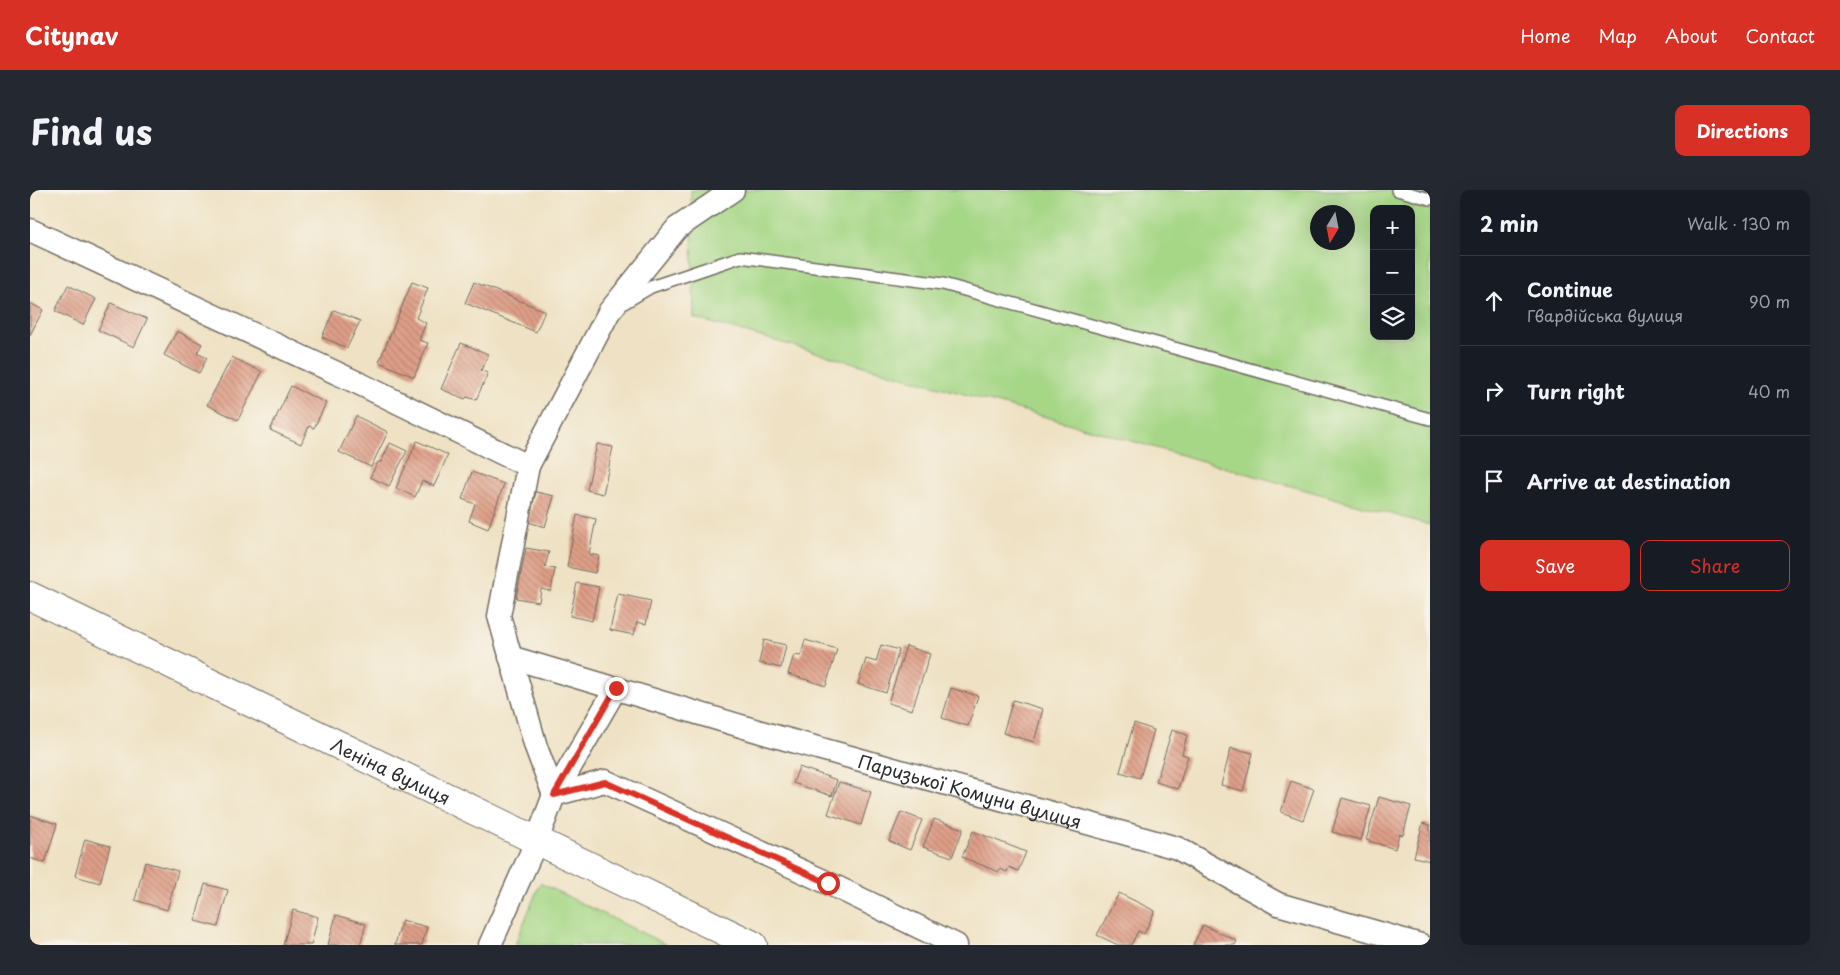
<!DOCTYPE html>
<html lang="en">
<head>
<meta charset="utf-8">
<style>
	body { margin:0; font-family:"Playpen Sans",sans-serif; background:#242831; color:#f1f3f6 }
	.controls { position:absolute; right:15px; top:15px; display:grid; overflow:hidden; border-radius:10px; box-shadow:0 5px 20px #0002 }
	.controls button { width:45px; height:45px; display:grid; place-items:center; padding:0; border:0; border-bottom:1px solid #363941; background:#171b24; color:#f1f3f6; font:25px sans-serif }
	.compass { position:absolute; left:1280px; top:15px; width:45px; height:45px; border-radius:50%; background:#171b24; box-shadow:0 5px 20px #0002; rotate:190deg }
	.stop { position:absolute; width:15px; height:15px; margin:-11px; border:4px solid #d93025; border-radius:50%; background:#fff }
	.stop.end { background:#d93025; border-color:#fff; box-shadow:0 1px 5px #0008 }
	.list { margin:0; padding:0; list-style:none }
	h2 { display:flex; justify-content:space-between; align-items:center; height:65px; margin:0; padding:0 20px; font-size:21px }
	h2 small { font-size:16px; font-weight:400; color:#9ea1a6 }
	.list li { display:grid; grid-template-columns:32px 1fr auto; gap:15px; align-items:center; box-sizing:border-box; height:90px; padding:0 20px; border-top:1px solid #363941 }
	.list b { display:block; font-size:19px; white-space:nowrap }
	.list p { margin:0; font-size:16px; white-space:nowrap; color:#9ea1a6 }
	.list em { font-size:16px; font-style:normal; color:#9ea1a6 }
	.actions { display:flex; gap:10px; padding:15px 20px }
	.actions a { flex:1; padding:11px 0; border:1px solid #d93025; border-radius:10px; text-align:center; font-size:18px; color:#d93025 }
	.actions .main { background:#d93025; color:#fff }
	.icon { flex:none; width:28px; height:28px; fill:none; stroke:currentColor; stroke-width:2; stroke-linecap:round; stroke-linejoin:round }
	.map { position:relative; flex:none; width:1400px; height:755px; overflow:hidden; border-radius:10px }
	header { display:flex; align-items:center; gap:30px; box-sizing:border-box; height:70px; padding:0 25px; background:#d93025; color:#fff }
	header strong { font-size:24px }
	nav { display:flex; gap:28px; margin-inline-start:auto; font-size:18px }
	.intro { display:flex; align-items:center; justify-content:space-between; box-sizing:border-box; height:120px; padding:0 30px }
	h1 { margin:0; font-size:35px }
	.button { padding:12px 22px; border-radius:10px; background:#d93025; color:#fff; font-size:18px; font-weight:700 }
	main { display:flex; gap:30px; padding:0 30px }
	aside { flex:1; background:#171b24; border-radius:10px; box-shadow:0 5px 20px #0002 }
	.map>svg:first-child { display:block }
</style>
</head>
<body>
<header>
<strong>Citynav</strong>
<nav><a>Home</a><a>Map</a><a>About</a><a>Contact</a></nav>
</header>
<div class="intro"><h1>Find us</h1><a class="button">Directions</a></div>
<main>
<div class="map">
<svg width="1400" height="755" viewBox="0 0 1400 755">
	<defs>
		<pattern id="building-back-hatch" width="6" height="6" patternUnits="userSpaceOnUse" patternTransform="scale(1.25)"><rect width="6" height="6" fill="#df9f88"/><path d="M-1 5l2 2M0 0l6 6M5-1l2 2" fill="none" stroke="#b5826f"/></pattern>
	</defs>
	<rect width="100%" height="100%" fill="#f7f3e8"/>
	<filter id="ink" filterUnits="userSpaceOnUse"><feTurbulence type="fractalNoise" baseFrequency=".02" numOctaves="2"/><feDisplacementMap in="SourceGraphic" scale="10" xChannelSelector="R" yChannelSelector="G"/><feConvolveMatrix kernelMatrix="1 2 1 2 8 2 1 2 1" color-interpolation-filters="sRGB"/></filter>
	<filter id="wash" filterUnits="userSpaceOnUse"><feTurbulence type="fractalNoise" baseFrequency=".0096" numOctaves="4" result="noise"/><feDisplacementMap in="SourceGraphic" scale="20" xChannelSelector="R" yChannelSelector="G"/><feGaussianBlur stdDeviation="1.12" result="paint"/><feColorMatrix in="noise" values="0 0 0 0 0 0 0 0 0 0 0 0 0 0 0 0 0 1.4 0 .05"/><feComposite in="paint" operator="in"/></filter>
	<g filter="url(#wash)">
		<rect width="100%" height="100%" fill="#efe2c4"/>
		<g fill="#a6d786" stroke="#688158" fill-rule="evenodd">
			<path d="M661 0H1400V335L664 128ZM1344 19H1381V146H1344ZM1288 22H1318V52H1288Z"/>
			<polygon points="510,693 637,755 485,755"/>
		</g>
		<g id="blocks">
			<g fill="url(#building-back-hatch)">
				<polygon points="382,92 398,98 386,128 396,133 389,150 398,153 384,187 349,172"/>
				<polygon points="444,92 515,121 506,142 435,113"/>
				<polygon points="38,95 66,109 53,135 25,121"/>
				<polygon points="0,113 13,120 0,145"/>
				<polygon points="81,113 117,129 104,157 68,140"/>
				<polygon points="304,120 330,131 317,158 292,147"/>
				<polygon points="147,141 172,154 167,163 177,168 169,183 134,165"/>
				<polygon points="431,153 458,164 451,181 458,183 446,210 437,207 435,209 411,199"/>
				<polygon points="202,167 232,182 208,230 177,215"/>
				<polygon points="261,196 296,213 284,238 279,236 271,254 240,240"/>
				<polygon points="326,226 358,242 341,277 309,262"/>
				<polygon points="387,251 418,265 404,296 392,291 385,307 366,298"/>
				<polygon points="360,253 377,261 359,296 340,287 348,272 351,272"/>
				<polygon points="567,254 583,257 573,304 557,300"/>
				<polygon points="442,282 474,294 458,339 439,331 445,314 432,309"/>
				<polygon points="506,302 524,306 515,337 498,332"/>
				<polygon points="547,325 566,329 559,364 569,366 565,383 537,377"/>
				<polygon points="496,358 519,362 515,377 525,379 521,401 511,399 509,412 486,408"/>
				<polygon points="547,393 569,397 562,431 540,426"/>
				<polygon points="588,404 621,411 616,434 607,432 604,445 580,440"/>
				<polygon points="734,450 756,455 751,478 729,473"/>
				<polygon points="775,450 807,459 796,496 758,484 764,465 771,466"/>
				<polygon points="851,455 869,460 856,503 828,494 836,469 846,472"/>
				<polygon points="876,456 900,464 882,520 858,513"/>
				<polygon points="921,498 948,506 938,536 912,528"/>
				<polygon points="983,510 1013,519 1004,552 973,543"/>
				<polygon points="1104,533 1124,540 1110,588 1090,582"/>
				<polygon points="1142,540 1157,545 1152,564 1158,566 1148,599 1126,592"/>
				<polygon points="1201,558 1223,563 1213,601 1191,595"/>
				<polygon points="769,577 807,590 802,606 763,593"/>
				<polygon points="1261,591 1284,599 1273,630 1251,622"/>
				<polygon points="809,592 841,602 831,635 798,624"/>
				<polygon points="1349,607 1381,616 1373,645 1369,644 1365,659 1336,650"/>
				<polygon points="1312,608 1341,616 1331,650 1302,642"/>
				<polygon points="871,622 892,630 880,660 859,651"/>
				<polygon points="0,625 27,634 15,673 0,668"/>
				<polygon points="904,629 933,639 922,667 893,657"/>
				<polygon points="1393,633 1400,635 1400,671 1384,667"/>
				<polygon points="943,641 996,662 988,681 979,677 977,682 970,679 969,682 932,667"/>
				<polygon points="55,649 80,656 70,693 45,686"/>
				<polygon points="115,672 148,681 137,720 105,710"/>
				<polygon points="175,694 198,700 188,737 165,731"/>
				<polygon points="1089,703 1125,721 1114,744 1108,741 1101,755 1088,755 1067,745"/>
				<polygon points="263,720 288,727 281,755 253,755"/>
				<polygon points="306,725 336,734 330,755 298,755"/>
				<polygon points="372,730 397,737 392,755 365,755"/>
				<polygon points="1173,735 1207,751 1205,755 1163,755"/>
			</g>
		</g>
	</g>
	<g filter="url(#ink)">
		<use href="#blocks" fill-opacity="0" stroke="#706b61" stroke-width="1"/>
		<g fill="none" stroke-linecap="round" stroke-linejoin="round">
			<defs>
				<g id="lane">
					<polyline points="1367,0 1400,9"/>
					<polyline points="594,113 621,97 710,67 913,94 1400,229"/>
				</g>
				<g id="street">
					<polyline points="703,0 647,38 579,122 498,276 469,426 506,557 524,605 575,591 798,693 926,755"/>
					<polyline points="0,40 328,193 498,276"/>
					<path id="s1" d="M480 467 741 545 1147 658 1248 714 1391 755"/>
					<polyline points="460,755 507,650 524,605 586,498"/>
				</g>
				<g id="primary">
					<path id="s2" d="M0 406 723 755"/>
				</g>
			</defs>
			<use href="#lane" stroke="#706b61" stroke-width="14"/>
			<use href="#street" stroke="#706b61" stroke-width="25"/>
			<use href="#primary" stroke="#706b61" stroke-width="30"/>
			<use href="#lane" stroke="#fff" stroke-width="11"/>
			<use href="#street" stroke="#fff" stroke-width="22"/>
			<use href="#primary" stroke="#fff" stroke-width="28"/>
		</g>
	</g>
	<g fill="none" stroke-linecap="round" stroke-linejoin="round" filter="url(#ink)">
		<polyline stroke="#d93025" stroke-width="6" points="586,498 524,605 575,592 798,693"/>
	</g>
	<g text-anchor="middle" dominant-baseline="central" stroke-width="4" stroke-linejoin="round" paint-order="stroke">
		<g font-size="18" fill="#2b2b2b" stroke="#f7f3e8">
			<text stroke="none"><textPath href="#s2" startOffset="401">Леніна вулиця</textPath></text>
			<text stroke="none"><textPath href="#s1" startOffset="479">Паризької Комуни вулиця</textPath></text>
		</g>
	</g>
</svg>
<div class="controls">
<button>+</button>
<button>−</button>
<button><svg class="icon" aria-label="layers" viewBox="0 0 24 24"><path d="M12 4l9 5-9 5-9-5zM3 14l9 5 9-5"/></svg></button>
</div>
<svg class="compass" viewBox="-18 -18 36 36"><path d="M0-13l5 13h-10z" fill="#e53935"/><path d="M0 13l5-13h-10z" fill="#9ea1a6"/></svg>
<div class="stop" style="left:798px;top:693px"></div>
<div class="stop end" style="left:586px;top:498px"></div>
</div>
<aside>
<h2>2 min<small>Walk · 130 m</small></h2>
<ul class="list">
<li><svg class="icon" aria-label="ahead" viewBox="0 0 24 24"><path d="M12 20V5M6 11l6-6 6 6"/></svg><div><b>Continue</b><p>Гвардійська вулиця</p></div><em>90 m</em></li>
<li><svg class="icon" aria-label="right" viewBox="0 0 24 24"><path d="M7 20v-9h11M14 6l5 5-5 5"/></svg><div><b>Turn right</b></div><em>40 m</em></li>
<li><svg class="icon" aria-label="arrive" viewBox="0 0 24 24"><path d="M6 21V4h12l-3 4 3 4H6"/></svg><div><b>Arrive at destination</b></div></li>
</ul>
<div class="actions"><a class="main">Save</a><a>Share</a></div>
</aside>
</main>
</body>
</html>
